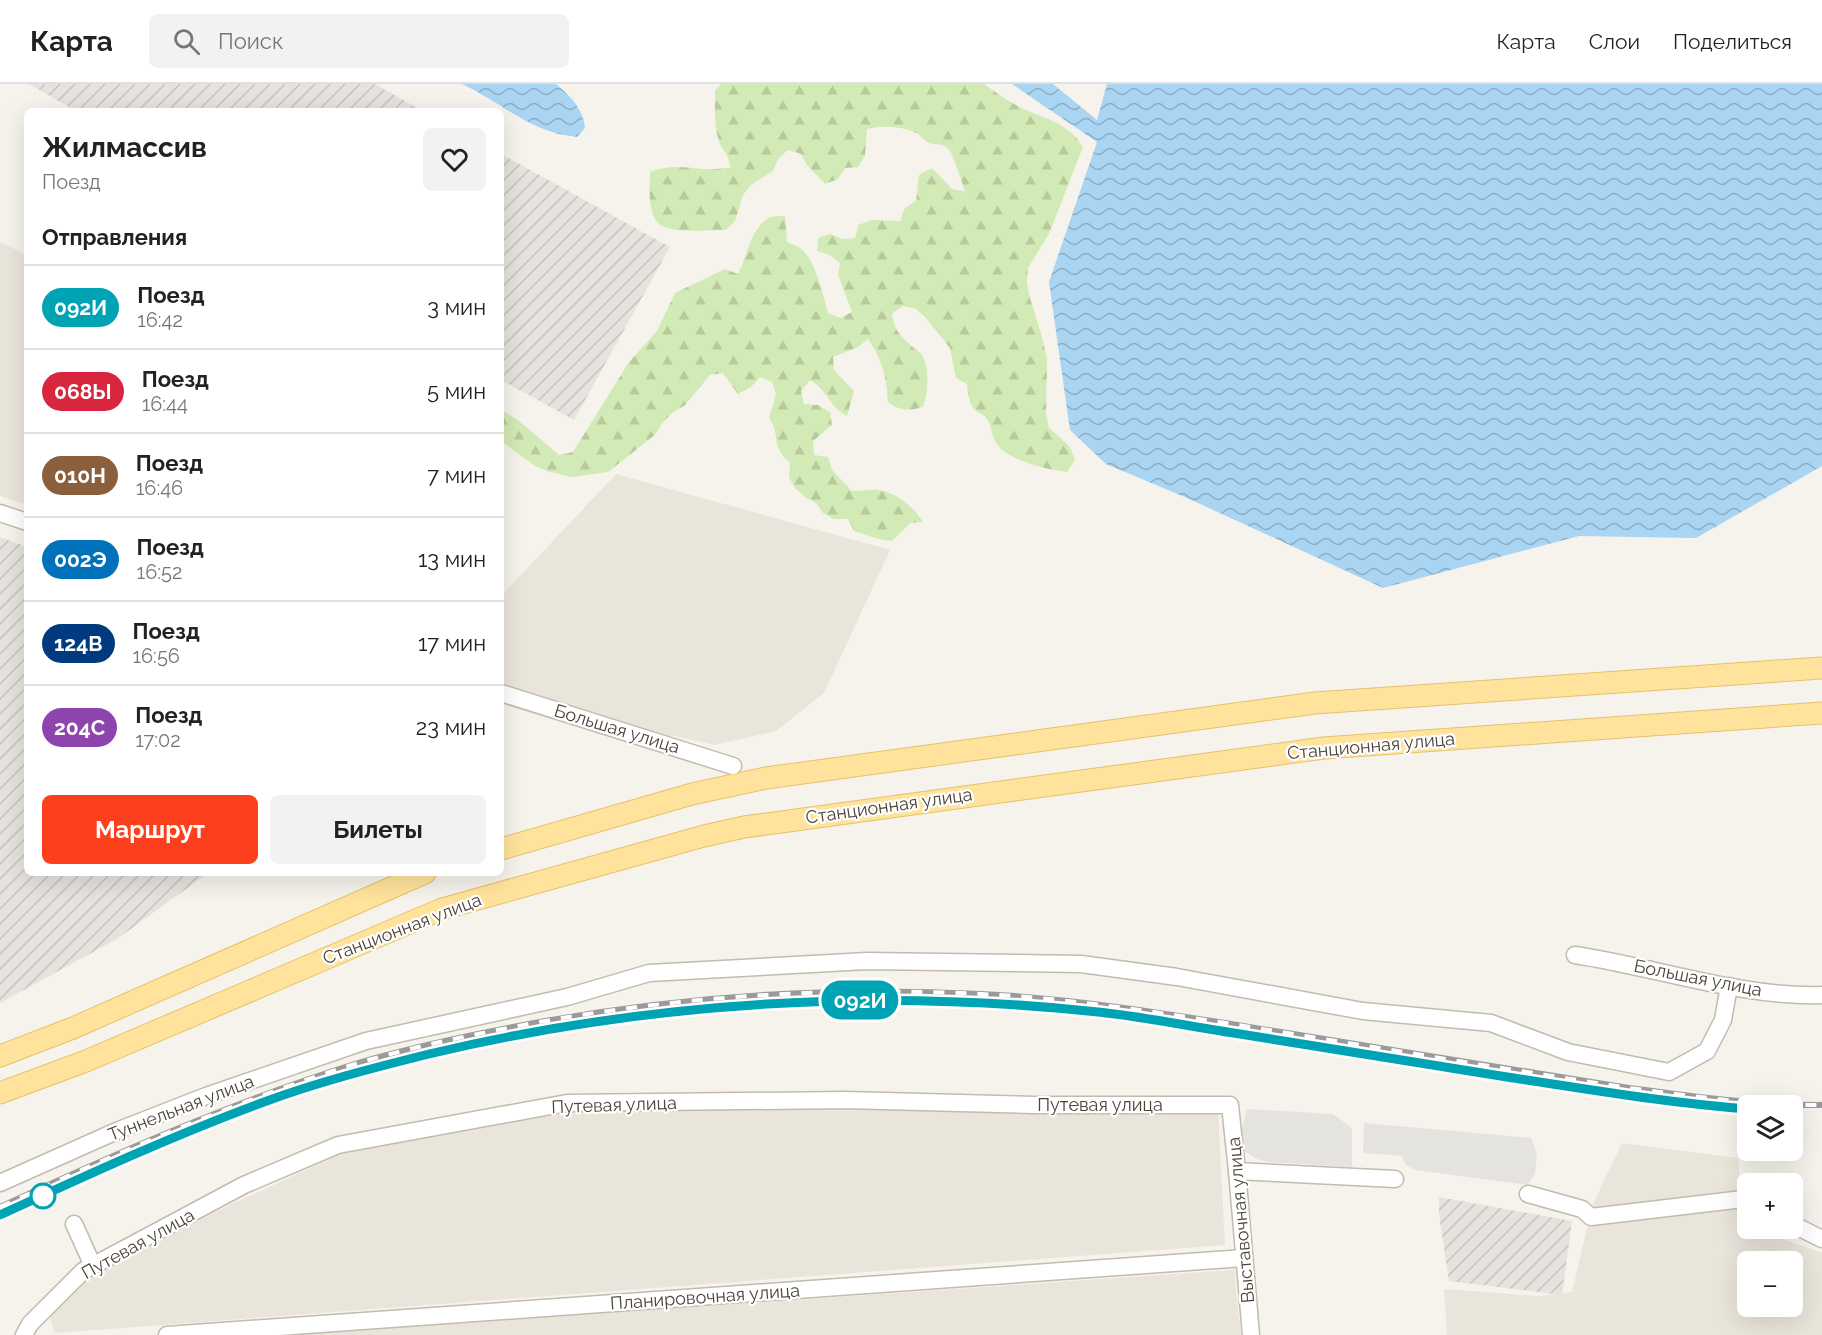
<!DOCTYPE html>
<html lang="ru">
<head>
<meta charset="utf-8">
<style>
	:root { --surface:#fff; --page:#f2f2f2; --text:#222; --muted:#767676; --line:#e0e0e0; --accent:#fc3f1d }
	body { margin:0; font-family:Raleway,sans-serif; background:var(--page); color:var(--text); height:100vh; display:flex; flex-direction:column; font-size:22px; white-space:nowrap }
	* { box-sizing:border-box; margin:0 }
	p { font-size:20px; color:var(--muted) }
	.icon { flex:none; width:33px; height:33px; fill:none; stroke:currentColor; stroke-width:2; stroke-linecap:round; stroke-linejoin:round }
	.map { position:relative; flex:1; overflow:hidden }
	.side { position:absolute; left:24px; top:24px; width:480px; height:768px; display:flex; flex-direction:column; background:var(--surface); border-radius:9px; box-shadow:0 6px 24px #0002 }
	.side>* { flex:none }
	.badge { padding:0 12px; border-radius:20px; font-size:21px; line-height:39px }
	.buttons { position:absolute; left:1737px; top:1011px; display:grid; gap:12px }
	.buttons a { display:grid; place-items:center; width:66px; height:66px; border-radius:9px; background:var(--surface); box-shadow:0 6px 24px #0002; font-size:30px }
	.map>.badge { position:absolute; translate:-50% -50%; box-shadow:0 0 0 3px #fff }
	h2 { padding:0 18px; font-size:22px; line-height:54px }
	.round { display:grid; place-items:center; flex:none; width:63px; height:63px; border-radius:9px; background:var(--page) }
	.head { display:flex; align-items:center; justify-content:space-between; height:102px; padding:0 18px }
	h1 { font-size:28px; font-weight:700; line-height:45px }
	.cta { display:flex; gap:12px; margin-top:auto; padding:12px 18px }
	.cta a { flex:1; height:69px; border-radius:9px; background:var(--accent); color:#fff; font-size:24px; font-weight:700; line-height:69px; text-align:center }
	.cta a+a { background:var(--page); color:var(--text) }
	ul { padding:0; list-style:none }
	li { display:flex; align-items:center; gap:18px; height:84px; padding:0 18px; border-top:2px solid var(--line) }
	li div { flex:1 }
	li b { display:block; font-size:22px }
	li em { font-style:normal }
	li .badge { min-width:66px; font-weight:700; text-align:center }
	header { display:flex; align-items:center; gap:36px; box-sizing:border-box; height:84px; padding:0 30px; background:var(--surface); border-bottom:2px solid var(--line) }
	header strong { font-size:28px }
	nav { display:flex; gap:33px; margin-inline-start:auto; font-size:21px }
	.search { width:420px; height:54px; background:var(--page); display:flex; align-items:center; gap:15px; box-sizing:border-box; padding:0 21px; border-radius:9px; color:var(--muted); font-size:22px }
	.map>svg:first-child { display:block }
	.residential { fill:#eae5da; fill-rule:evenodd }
	.industrial { fill:url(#industrial-furrows) }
	.forest { fill:url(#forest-firs) }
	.parking { fill:#e5e3e0 }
	.water { fill:url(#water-waves) }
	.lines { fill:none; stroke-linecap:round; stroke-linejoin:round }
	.minor-casing { stroke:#c2bbae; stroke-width:19 }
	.major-casing { stroke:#e6c16a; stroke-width:23 }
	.minor { stroke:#fff; stroke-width:16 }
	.major { stroke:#ffe39c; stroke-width:21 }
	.rail-casing { stroke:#9a9a9a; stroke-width:6 }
	.rail { stroke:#fff; stroke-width:4; stroke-dasharray:11; stroke-linecap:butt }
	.line-casing { stroke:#fff; stroke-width:14 }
	.line { stroke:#00a3b4; stroke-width:9 }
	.stop-dot { fill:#fff; stroke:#00a3b4; stroke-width:3 }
	.labels { text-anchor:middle; stroke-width:4.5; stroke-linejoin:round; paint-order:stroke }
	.street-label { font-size:18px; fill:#4b4439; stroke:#fff }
</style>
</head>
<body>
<header>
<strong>Карта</strong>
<div class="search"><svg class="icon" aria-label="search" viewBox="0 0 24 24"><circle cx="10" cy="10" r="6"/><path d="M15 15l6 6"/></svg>Поиск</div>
<nav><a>Карта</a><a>Слои</a><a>Поделиться</a></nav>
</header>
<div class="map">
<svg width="1822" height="1251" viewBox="0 0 1822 1251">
	<defs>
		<pattern id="industrial-furrows" width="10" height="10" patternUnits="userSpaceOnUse" patternTransform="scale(1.5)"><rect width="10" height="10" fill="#e6e2dd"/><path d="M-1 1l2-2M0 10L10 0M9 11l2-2" fill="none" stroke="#c7c3be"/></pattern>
		<pattern id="forest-firs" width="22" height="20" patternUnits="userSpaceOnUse" patternTransform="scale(1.5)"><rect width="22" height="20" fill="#d2eab5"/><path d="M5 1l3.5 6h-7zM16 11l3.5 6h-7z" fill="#b6ca9c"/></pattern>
		<pattern id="water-waves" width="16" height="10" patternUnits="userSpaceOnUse" patternTransform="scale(1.5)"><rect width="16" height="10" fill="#a9d4f2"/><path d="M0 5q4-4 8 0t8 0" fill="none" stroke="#8caec5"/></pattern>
	</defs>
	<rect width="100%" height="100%" fill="#f6f3ec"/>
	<!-- residential -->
	<g class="residential">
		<path d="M0,158L27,171V421L0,412Z"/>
		<path d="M616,390L890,466L824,609L776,647L714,661L672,651L666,670L501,620V512Z"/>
		<path d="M586,1021L1218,1027L1225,1161L55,1249L46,1223L89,1186L343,1069Z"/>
		<path d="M1622,1059L1738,1074L1743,1140L1747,1141L1748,1144L1756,1145L1822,1169V1251H1447L1444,1205L1541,1212L1572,1208L1592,1122ZM1748,1178H1792V1222H1748Z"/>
		<path d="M1234,1186L1241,1251H280Z"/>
	</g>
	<!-- industrial -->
	<g class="industrial">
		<path d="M29,0H375L423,27H76Z"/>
		<path d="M501,70L670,163L574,336L501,296Z"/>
		<path d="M0,453L27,463V789H208L117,855L0,919Z"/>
		<path d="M1439,1113L1572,1137L1562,1211L1449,1197L1439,1130Z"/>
	</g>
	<!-- forest -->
	<path class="forest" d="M721,0H984C994,7 1005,15 1016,21C1040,34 1068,37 1083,63L1049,150L1028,184L1027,198L1029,211L1041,249L1047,275L1046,330L1049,344L1070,363L1075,376L1067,388C1048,386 1004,376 995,357C991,350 992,342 987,335C984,330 980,330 976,327C969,321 968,309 967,300L956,294L950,264L925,233L916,225L903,222L892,230C894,247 902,254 915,265C916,265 922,270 922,271C930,284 928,309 923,323C908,327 900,327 888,318C886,291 883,278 868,255L858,263L833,273L834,286L854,307L847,332C829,323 828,306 810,296L801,307L804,320L818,321L830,328L832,341L813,357L814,371L828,373L832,386L852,407C860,407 869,405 877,406C896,408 913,422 923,438L910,439L892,457L879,455L854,447L848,435H834L823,429L816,419L805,413L795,404L789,393L790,379C769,360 782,353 769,334L776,310L772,298L760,293L751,303L738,310L723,289L710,291L685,321L672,329L662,339L656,350L608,388L571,393L547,387L535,382L501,357V326C523,337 540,356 559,371L573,368L629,278L657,247L675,209L725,185L738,190C747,173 751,142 771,133C774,132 781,132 785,132L787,158C791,160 796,161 800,164C814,172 824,213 828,229L840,234L852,228L838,191L840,179L830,171L817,167L818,154L830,150L843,155L855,154L858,141L872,136L900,137L905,124L916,117L919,91L932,84L952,105L965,107C963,101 952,69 950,67C943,58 938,62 929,59C925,58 922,53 918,50C903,42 883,41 867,45L865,72L858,83L845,84L838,95L825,100L807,81L801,70L788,66L778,75L773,87L751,101L743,111L735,137L726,146C711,146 667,150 658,139C647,126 650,104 650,88C668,81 683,83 702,85C711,86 721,84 730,84C729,67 723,70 719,57C714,42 715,24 715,7Z"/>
	<!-- parking -->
	<g class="parking">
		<path d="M1247,1025L1333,1030L1352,1044V1083L1269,1078L1257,1075L1244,1067L1241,1060L1242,1045Z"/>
		<path d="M1364,1039L1531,1054L1537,1070L1535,1090L1527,1101L1415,1086L1406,1081L1402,1072L1363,1069Z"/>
	</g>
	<!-- water -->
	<g class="water">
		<path d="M462,0H556C570,12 583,24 585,44L577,53C529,48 503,19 462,0Z"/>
		<path d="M1012,0H1053L1097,36L1107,0H1822V382L1696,454L1579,452L1383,504L1187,414L1106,380L1070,346L1049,198L1097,58Z"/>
	</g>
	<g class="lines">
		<!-- minor casing -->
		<g class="minor-casing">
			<g id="minor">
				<path d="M0,429L27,438"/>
				<path d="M501,609L733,682"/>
				<path d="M1575,871C1655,883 1742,914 1822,911"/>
				<path d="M1237,1087L1395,1095"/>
				<path d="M0,1099L119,1046L206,1012L366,957L567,913L649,889L867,877L1081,880L1177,893L1363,927L1491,939L1568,968L1669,988L1707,967L1723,936L1729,902"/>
				<path d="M1528,1110L1582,1125L1591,1133L1743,1115L1748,1117"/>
				<path d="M74,1140L93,1182"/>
				<path d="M1792,1140L1822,1155"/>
				<path d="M24,1251L30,1240L83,1187L244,1101L338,1061L567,1019L845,1016L1034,1021H1230L1237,1087L1251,1251"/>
				<path d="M167,1251L1244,1174"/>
			</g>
		</g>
		<!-- major casing -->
		<g class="major-casing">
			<g id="major">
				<path d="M501,765L692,710L766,694L1315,619L1822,584"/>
				<path d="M0,972L73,944L425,789"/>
				<path d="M0,1009L86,977L442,825L704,752L744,743L1324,664L1822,629"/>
			</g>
		</g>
		<!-- minor -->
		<use href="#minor" class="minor"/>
		<!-- major -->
		<use href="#major" class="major"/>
		<!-- rail casing -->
		<g class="rail-casing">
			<g id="rail">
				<path d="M438,968L540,947"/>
				<path d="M0,1123C117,1069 235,1017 358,979C409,964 461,953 513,943C667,913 825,902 981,910C1082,915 1181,932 1281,948C1397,967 1513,986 1629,1004C1693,1012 1757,1022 1822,1021"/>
			</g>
		</g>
		<!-- rail -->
		<use href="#rail" class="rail"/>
	</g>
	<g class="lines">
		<!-- line casing -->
		<g class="line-casing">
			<path id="line" d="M0,1131C87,1091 174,1051 264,1018C318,998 373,984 429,970C648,918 874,904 1098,928C1146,933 1193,943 1240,950C1329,965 1418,978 1507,993C1587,1005 1667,1019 1748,1025"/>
		</g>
		<!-- line -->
		<use href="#line" class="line"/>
	</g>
	<!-- markers -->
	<circle class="stop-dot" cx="43" cy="1112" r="12"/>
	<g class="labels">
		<!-- street labels -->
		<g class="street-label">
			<text transform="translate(617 645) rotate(17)" y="6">Большая улица</text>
			<text transform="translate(1371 662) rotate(-5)" y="6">Станционная улица</text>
			<text transform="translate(889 722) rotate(-8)" y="6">Станционная улица</text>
			<text transform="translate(402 845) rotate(-21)" y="6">Станционная улица</text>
			<text transform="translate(1698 894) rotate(11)" y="6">Большая улица</text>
			<text transform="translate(614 1021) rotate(-2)" y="6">Путевая улица</text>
			<text x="1100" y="1027">Путевая улица</text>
			<text transform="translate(181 1024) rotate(-21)" y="6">Туннельная улица</text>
			<text transform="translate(1241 1136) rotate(-95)" y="6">Выставочная улица</text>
			<text transform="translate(138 1160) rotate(-29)" y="6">Путевая улица</text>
			<text transform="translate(705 1213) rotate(-4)" y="6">Планировочная улица</text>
		</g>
	</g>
</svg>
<div class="buttons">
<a><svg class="icon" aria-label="layers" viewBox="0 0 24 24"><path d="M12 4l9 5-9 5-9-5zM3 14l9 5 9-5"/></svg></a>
<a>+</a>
<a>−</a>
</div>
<b class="badge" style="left:860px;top:916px;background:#00a3b4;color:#fff">092И</b>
<section class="side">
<div class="head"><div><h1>Жилмассив</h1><p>Поезд</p></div><a class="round"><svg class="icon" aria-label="heart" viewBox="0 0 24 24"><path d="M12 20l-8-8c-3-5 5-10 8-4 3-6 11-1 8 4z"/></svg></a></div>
<h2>Отправления</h2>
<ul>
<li><span class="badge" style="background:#00a3b4;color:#fff">092И</span><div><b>Поезд</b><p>16:42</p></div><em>3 мин</em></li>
<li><span class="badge" style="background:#d7263d;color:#fff">068Ы</span><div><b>Поезд</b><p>16:44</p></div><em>5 мин</em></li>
<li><span class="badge" style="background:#8b5e3c;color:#fff">010Н</span><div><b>Поезд</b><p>16:46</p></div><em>7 мин</em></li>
<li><span class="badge" style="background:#0072bc;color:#fff">002Э</span><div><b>Поезд</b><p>16:52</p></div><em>13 мин</em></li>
<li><span class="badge" style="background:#003b80;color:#fff">124В</span><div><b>Поезд</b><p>16:56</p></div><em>17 мин</em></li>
<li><span class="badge" style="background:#8e44ad;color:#fff">204С</span><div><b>Поезд</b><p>17:02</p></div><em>23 мин</em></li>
</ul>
<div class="cta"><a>Маршрут</a><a>Билеты</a></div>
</section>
</div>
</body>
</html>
